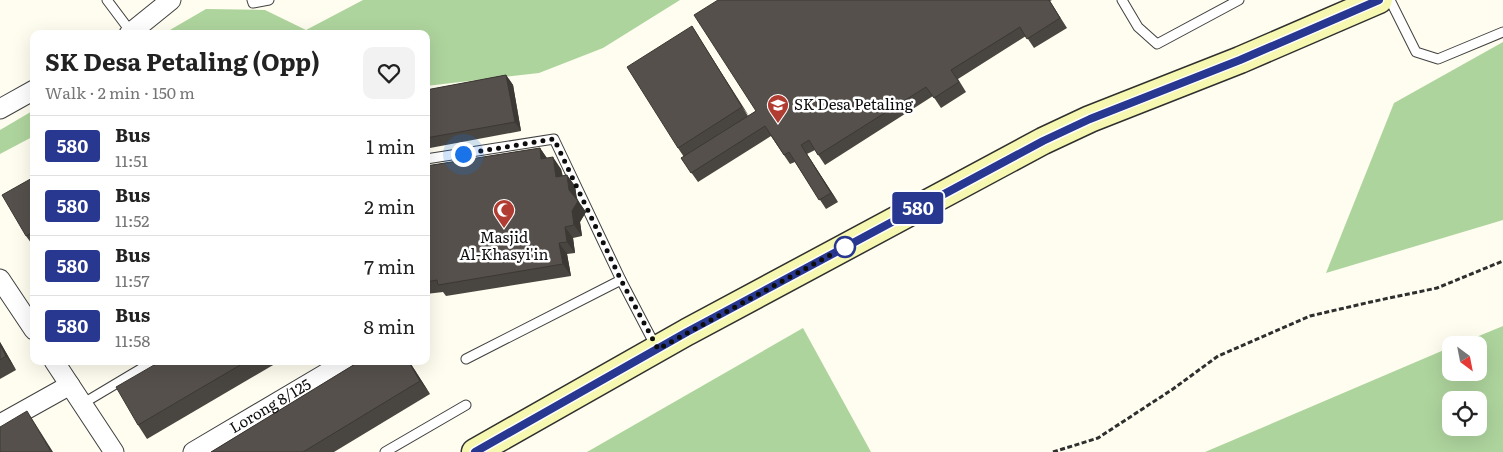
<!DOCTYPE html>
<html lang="en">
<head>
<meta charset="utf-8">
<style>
	:root { --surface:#fff; --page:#f2f2f2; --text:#222; --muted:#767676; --line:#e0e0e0 }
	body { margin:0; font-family:Literata,serif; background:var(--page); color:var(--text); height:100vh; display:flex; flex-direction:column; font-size:19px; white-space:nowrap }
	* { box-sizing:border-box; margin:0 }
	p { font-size:16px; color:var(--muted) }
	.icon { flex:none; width:28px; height:28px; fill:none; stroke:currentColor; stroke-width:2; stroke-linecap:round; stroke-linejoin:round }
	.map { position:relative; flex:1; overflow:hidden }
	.panel { position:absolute; left:30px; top:30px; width:400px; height:335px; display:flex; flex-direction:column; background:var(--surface); border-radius:10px; box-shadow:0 5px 20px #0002 }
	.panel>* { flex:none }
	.badge { padding:0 10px; border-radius:4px; font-size:18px; line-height:32px }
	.needle { width:32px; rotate:148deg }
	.buttons { position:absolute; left:1442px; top:336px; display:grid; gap:10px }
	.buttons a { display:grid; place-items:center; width:45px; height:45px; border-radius:10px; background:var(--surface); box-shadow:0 5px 20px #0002; font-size:25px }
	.you { position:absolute; width:25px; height:25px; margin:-12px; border:4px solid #fff; border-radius:50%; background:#1a73e8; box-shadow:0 0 0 8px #1a73e833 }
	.map>.badge { position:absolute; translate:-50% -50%; box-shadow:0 0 0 2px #fff }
	.round { display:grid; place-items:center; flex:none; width:52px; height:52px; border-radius:10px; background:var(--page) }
	.headline { display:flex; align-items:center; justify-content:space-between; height:85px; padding:0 15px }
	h1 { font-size:24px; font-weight:700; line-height:38px }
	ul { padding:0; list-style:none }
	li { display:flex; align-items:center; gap:15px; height:60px; padding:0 15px; border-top:1px solid var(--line) }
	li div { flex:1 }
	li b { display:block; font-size:19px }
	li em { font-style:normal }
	li .badge { min-width:55px; font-weight:700; text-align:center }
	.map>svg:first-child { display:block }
	.forest { fill:#aed49d; fill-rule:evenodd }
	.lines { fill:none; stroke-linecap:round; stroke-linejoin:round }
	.lane-casing { stroke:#404040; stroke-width:11 }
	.street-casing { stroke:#404040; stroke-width:21 }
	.secondary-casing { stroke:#2f2f2f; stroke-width:29 }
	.path { stroke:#2f2f2f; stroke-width:3; stroke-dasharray:5 2.5; stroke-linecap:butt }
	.lane { stroke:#fff; stroke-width:9 }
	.street { stroke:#fff; stroke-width:19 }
	.secondary { stroke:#f6f7b1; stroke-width:26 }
	.wall { fill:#494540 }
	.shaded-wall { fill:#3c3834 }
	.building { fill:#55504b; stroke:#3c3834 }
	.line-casing { stroke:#fff; stroke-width:11 }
	.line { stroke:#283890; stroke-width:8 }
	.walk { stroke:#0d0d0d; stroke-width:5; stroke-dasharray:0 9 }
	.stop-dot { fill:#fff; stroke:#283890; stroke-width:2.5 }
	.labels { text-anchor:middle; stroke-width:5; stroke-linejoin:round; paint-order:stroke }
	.poi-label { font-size:15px; fill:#0d0d0d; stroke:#fff; text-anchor:start }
	.street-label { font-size:15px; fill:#0d0d0d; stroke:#fff }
</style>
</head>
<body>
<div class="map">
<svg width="1503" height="452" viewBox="0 0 1503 452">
	<rect width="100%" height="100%" fill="#fefdef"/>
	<!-- forest -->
	<g class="forest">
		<path d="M363,0H680L603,48L539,73L426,86V34H163L206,9L265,10L306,30Z"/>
		<path d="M1503,42V220L1326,273L1394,103Z"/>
		<path d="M34,110V136L0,154V130Z"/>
		<path d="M1503,326V452H1205L1451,347V372H1479V345H1457ZM1451,400H1479V428H1451Z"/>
		<path d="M803,328L871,452H587Z"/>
	</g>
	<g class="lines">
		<!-- lane casing -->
		<g class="lane-casing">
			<g id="lane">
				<path d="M107,0L131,32"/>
				<path d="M252,0L253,3L269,0"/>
				<path d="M1122,0L1138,27L1157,44L1239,0"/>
				<path d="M1390,0L1416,52L1438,59L1503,32"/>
				<path d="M426,159L554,139L621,280L656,347"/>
				<path d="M466,359L621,280"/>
				<path d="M82,404L154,361"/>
				<path d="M385,452L466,405"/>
			</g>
		</g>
		<!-- street casing -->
		<g class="street-casing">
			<g id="street">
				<path d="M129,34L171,0"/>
				<path d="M0,109L34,90"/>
				<path d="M0,279L34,330"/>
				<path d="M54,361L114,452"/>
				<path d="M0,424L70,385"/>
				<path id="s1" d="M193,452L347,361"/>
			</g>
		</g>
		<!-- secondary casing -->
		<g class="secondary-casing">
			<path id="secondary" d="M475,452L687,332L1043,141L1090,119L1240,60L1379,0"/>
		</g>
		<!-- path -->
		<path class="path" d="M1053,452L1098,438L1173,389L1218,356L1310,316L1375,301L1437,288L1503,261"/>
		<!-- lane -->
		<use href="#lane" class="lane"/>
		<!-- street -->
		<use href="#street" class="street"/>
		<!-- secondary -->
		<use href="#secondary" class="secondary"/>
	</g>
	<!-- wall -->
	<g class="wall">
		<path d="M718,0H1052L1050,1L1067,28L1034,48L1026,36L958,79L966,92L941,108L933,96L825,165L815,150L807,154L838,202L826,209L795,162L790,164L771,136L698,182L681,158L684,157L678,148L692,26L748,116L756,111Z"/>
		<path d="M506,75L513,85L521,131L430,148L426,143V90Z"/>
		<path d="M540,148L547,158L561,169L563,176L567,175L575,186L577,199L586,212L580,222L582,236L573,238L575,253L567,254L571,276L446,296L443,292L426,294V166Z"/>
		<path d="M34,177V247L26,236Z"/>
		<path d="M0,342L16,370L0,379Z"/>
		<path d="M106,361H113L108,364Z"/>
		<path d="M161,361H280L147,439L138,425Z"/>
		<path d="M360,361H409L430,394L334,452H211Z"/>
	</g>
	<!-- shaded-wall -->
	<g class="shaded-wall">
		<path d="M692,26L698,36L749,116L742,107Z"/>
		<path d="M506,75L513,85L521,131L515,122Z"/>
		<path d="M801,145L807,154L838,202L831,193Z"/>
		<path d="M540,148L548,160L541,159Z"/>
		<path d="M553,157L561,169L564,188L556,177Z"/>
		<path d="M567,175L575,186L577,201L569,190Z"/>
		<path d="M578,201L586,212L580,222L582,236L574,225L572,211Z"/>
		<path d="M565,227L573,238L575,253L567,242Z"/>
		<path d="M559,243L567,254L571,276L563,264Z"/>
		<path d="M0,342L16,370L6,356L0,345Z"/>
		<path d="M408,361H409L430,394L420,381Z"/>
		<path d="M27,411L36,425L53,452H51Z"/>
	</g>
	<!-- building -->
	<g class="building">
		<path d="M718,0H1049L1060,18L1027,39L1020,27L951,70L959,82L934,98L926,87L818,155L809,140L801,145L831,193L819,200L789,152L784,155L765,126L691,173L681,158L756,111L694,15Z"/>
		<path d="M692,26L742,107L678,148L627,67Z"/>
		<path d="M506,75L515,122L426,138V90Z"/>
		<path d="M540,148L541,159L553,157L556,177L567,175L569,190L578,201L572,211L574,225L565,227L567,242L559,243L563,264L438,285L437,280L426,282V166Z"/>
		<path d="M34,177V231L26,236L2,195Z"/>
		<path d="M0,345L6,356L0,360Z"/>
		<path d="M161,361H247L138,425L116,387Z"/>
		<path d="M360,361H408L420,381L303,452H211Z"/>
		<path d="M27,411L51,452H0V427Z"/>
	</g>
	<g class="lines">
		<!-- line casing -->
		<g class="line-casing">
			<path id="line" d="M475,452L687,332L1043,141L1090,119L1240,60L1379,0"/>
		</g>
		<!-- line -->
		<use href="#line" class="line"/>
		<!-- walk -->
		<path class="walk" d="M463,154L554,139L621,280L658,349L845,247"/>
	</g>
	<!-- icons -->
	<defs>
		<g id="school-pin" transform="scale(1.125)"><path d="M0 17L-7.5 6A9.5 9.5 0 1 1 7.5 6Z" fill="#b13d32" stroke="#fff"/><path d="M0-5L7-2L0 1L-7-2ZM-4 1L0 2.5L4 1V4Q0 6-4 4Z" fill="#fff"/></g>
		<g id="mosque-pin" transform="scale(1.125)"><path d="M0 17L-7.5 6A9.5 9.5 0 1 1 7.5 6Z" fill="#b13d32" stroke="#fff"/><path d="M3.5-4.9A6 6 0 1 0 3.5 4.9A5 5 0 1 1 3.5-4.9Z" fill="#fff"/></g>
	</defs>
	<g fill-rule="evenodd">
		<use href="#school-pin" x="778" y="105"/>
		<use href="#mosque-pin" x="504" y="210"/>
	</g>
	<!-- markers -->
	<circle class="stop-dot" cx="845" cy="247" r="10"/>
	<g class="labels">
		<!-- poi labels -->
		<g class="poi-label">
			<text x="794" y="110">SK Desa Petaling</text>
			<text x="504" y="243" text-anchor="middle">Masjid<tspan x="504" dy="17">Al-Khasyi'in</tspan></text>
		</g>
		<!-- street labels -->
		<g class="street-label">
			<text dy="5" stroke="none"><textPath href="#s1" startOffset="90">Lorong 8/125</textPath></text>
		</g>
	</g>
</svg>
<div class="buttons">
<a><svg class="needle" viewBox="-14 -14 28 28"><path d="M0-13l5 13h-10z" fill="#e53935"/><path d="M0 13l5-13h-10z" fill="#767676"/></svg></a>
<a><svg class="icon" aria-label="locate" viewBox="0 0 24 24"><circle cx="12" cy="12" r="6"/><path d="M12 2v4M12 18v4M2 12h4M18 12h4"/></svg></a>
</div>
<div class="you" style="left:463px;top:154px"></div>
<b class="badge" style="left:918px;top:208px;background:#283890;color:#fff">580</b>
<section class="panel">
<div class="headline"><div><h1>SK Desa Petaling (Opp)</h1><p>Walk · 2 min · 150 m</p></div><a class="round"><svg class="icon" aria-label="heart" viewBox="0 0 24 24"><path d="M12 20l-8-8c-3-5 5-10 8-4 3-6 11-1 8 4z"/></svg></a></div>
<ul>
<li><span class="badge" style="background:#283890;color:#fff">580</span><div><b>Bus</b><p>11:51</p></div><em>1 min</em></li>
<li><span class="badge" style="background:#283890;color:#fff">580</span><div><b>Bus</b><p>11:52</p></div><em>2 min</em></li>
<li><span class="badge" style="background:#283890;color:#fff">580</span><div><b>Bus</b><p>11:57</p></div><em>7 min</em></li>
<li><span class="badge" style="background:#283890;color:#fff">580</span><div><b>Bus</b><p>11:58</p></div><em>8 min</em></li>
</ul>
</section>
</div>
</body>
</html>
